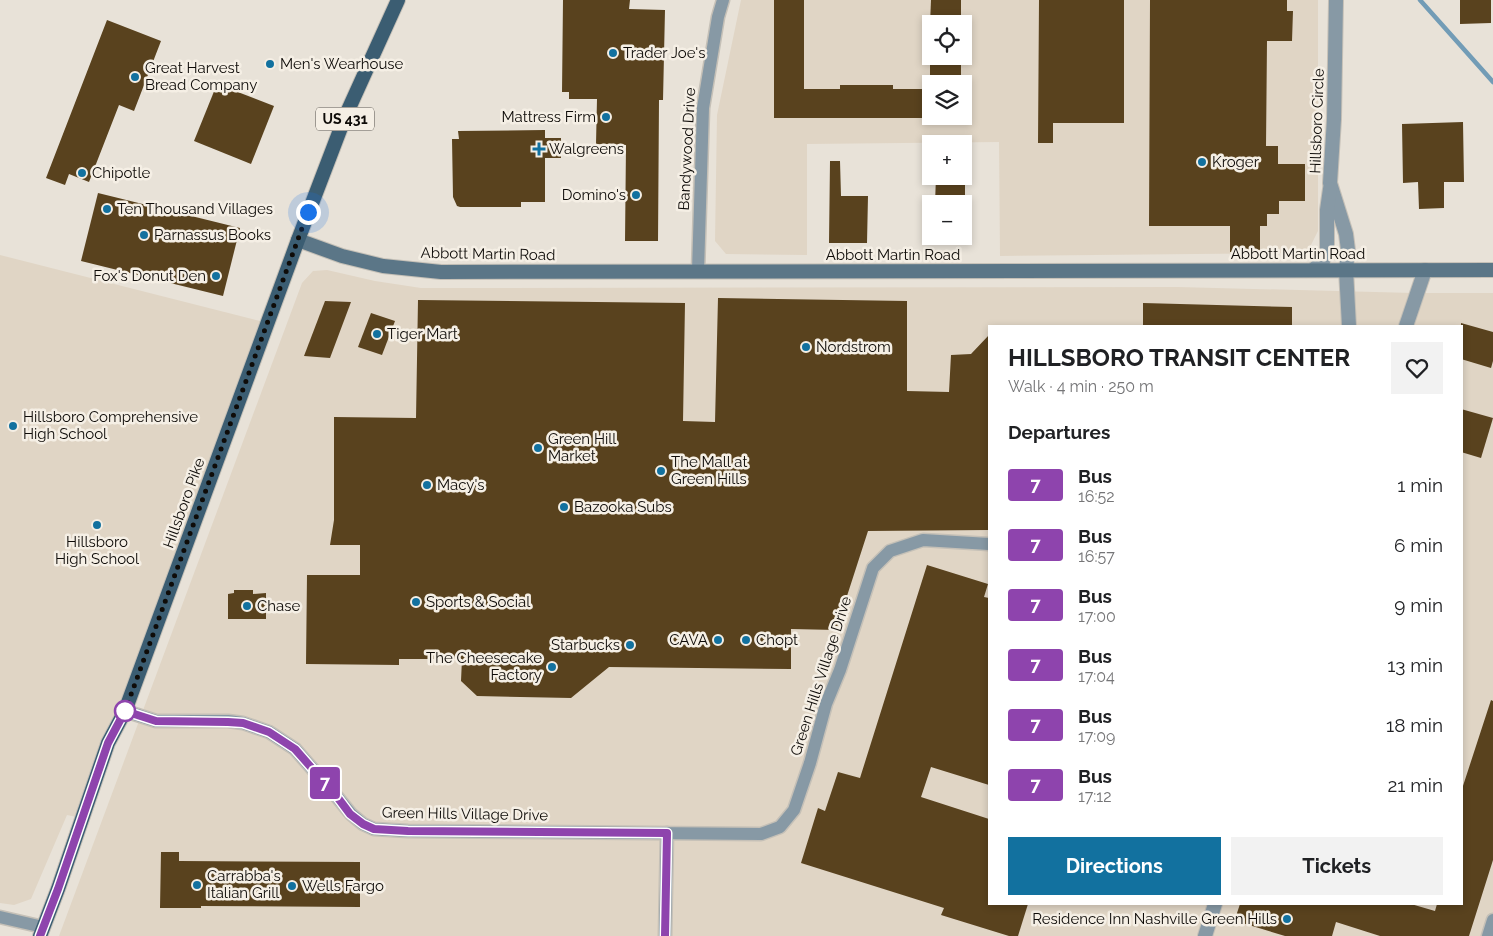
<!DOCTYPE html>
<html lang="en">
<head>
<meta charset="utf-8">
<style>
	:root { --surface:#fff; --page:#f2f2f2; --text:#202124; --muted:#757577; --accent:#12719f }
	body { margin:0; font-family:Raleway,sans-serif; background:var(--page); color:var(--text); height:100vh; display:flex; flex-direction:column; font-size:19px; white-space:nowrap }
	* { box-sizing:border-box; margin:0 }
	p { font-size:16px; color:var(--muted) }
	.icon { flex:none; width:28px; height:28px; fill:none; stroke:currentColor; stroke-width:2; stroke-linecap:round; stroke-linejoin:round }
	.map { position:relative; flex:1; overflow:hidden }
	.sheet { position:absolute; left:988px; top:325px; width:475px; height:580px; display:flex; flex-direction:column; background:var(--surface); border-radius:0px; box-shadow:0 2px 8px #0003 }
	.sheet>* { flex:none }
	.badge { padding:0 10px; border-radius:4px; font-size:18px; line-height:32px }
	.fabs { position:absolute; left:922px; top:15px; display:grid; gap:10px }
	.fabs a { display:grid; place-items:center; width:50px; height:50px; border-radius:0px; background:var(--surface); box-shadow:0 2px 8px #0003; font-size:25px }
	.you { position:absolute; width:25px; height:25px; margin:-12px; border:4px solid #fff; border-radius:50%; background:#1a73e8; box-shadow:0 0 0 8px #1a73e833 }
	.map>.badge { position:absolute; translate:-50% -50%; box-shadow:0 0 0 2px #fff }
	h2 { padding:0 20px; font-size:19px; line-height:45px }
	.round { display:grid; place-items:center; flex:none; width:52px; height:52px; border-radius:0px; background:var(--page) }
	.overview { display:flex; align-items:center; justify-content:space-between; height:85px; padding:0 20px }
	h1 { font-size:24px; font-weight:700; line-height:38px }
	.primary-button { display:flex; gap:10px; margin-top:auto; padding:10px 20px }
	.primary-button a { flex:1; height:58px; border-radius:0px; background:var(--accent); color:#fff; font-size:20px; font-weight:700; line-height:58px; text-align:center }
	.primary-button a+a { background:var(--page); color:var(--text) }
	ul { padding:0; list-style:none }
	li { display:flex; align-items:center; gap:15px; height:60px; padding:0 20px }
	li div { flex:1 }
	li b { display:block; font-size:19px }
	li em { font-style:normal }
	li .badge { min-width:55px; font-weight:700; text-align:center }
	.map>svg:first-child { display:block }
	.built { fill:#e0d5c5; fill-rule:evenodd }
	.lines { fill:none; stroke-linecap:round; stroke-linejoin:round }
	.stream { stroke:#729cb6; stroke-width:4.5 }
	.building { fill:#59421e }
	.minor-casing { stroke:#c5c0b7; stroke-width:15 }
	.tertiary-casing { stroke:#c5c0b7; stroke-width:16 }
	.secondary-casing { stroke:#c5c0b7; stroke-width:16 }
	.primary-casing { stroke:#c5c0b7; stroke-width:16 }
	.minor { stroke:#8799a5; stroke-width:12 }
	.tertiary { stroke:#8799a5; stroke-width:14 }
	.secondary { stroke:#5b7687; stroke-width:14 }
	.primary { stroke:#3b5d72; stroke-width:14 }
	.line-casing { stroke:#fff; stroke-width:11 }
	.line { stroke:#8e44ad; stroke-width:8 }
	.walk { stroke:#0e0b08; stroke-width:5; stroke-dasharray:0 9 }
	.poi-dot { fill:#12719f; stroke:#f5efe5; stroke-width:2 }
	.stop-dot { fill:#fff; stroke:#8e44ad; stroke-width:2.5 }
	.labels { text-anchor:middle; stroke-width:5; stroke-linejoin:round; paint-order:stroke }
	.shield { fill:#f5efe5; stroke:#534f4a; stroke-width:1 }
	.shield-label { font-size:14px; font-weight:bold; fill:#0e0b08 }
	.poi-label { font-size:15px; fill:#0e0b08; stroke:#f5efe5; text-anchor:start }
	.street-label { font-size:15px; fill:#0e0b08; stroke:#f5efe5 }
</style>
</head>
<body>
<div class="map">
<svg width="1493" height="936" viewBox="0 0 1493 936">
	<rect width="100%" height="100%" fill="#e8e2d8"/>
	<!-- built -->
	<g class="built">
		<path d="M741,0H1318V231L1307,253L1000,256L999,142L807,144V255L726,254L715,241L717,115ZM931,24H964V56H931ZM931,84H964V116H931Z"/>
		<path d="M0,255L268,323L82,818L67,815L31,899L14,905L0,903Z"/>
		<path d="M327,270L375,281L421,288L1178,287L1413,293H1493V936H59L302,283L313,271ZM989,326H1461V904H989Z"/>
	</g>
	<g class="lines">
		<!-- stream -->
		<path class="stream" d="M1420,0L1493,82"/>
	</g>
	<!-- building -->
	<g class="building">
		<path d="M563,0H630L629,9L665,10L663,100H659L658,241H625L626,145L596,144L597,99H569V92H562Z"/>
		<path d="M774,0H804V89H840V85H893V89H931V118H774Z"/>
		<path d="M931,0H961V24H930Z"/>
		<path d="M1039,0H1124V123H1053V143H1038Z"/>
		<path d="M1150,0H1287V11H1293L1292,41H1267L1266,146H1278V164H1305V201H1279V214H1267V226H1260V252H1230V226H1149Z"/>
		<path d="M1460,0H1491V23L1460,24Z"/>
		<path d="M107,20L161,41L134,111L119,105L89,182L69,174L65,185L46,178Z"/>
		<rect x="930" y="56" width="31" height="28"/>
		<path d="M217,84L274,106L251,164L194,141Z"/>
		<path d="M1463,122L1464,182H1444V208L1419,209L1418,182L1403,183L1402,124Z"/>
		<path d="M545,130V138H561V158H545V202H521V207H460L457,206L453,197L452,139H459L458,131Z"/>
		<path d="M830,161H840L841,196H868L867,243H829Z"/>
		<path d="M936,176H954L955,185L965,184V204H935Z"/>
		<path d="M98,193L240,228L223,296L81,261Z"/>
		<path d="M718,298L907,301V391L949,392L951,355L971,354L989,335V530L868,531L836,630L791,629V669L609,667L571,698L477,696L461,681L462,659H399V665L306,664L307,575H360V545H330L334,520V417L416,418L418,300L685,303L683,421L715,422Z"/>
		<path d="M325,301L351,302L330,358L304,356Z"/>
		<path d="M1143,303L1292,307V326H1143Z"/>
		<path d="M371,313L395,321L382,355L358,347Z"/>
		<path d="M1461,323L1493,332V361L1491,368L1461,359Z"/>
		<path d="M1461,409L1493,418L1481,458L1461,452Z"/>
		<path d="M927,565L988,584L984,597L989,598V785L931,767L921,797L989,819V904H1028L1018,936H1009L941,915L944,908L801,863L818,808L825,811L838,772L860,778Z"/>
		<path d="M234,590H253V594L266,593V619H228V594L234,593Z"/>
		<path d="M1491,700L1493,701V860L1469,936H1380L1336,922L1332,936H1285L1239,922L1236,916L1240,904H1411L1435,911L1437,904H1461V792Z"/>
		<path d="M161,852H179V861L360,862V907L201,906V908H160Z"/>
	</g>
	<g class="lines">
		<!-- minor casing -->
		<g class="minor-casing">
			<g id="minor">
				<path d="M698,271L703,108L718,17L723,0"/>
				<path d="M125,711L156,721H228L243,723L269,732L295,749L338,798L351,814L363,824L374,829L408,831L761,834L780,827L794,810L810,763L826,704L840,670L873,568L890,551L923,540L989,544"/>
				<path d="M0,917L43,927"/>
				<path d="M665,936L667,833"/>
				<path d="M1488,936L1493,920"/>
			</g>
		</g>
		<!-- tertiary casing -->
		<g class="tertiary-casing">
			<g id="tertiary">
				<path d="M1336,0L1334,119L1330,183L1346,234L1348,250L1346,270L1349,326"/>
				<path d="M1313,270L1323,261L1327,250V210L1330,189"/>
				<path d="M1406,326L1425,270"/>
				<path d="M1205,936L1215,904"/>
			</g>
		</g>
		<!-- secondary casing -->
		<g class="secondary-casing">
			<path id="secondary" d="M298,240L342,256L383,266L441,272L1493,270"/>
		</g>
		<!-- primary casing -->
		<g class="primary-casing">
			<path id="primary" d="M40,936L58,889L108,743L125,711L298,240L345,117L398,0"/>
		</g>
		<!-- minor -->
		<use href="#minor" class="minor"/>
		<!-- tertiary -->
		<use href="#tertiary" class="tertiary"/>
		<!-- secondary -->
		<use href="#secondary" class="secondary"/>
		<!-- primary -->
		<use href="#primary" class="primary"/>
	</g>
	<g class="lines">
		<!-- line casing -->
		<g class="line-casing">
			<path id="line" d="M40,936L58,889L108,743L125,711L156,721L228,722L243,723L269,732L295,749L338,798L350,814L363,824L374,829L408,831L667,833L665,936"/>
		</g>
		<!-- line -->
		<use href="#line" class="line"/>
		<!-- walk -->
		<path class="walk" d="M125,711L308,212"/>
	</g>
	<!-- markers -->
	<g class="poi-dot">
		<circle cx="613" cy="53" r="5"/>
		<circle cx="270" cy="64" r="5"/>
		<circle cx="135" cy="77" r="5"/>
		<circle cx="606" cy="117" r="5"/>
		<path d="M536.5 141.5h5v5h5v5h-5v5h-5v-5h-5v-5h5z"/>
		<circle cx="1202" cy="162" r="5"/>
		<circle cx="82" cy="173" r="5"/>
		<circle cx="636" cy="195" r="5"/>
		<circle cx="107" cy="209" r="5"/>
		<circle cx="144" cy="235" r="5"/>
		<circle cx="216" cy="276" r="5"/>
		<circle cx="377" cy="334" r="5"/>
		<circle cx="806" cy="347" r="5"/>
		<circle cx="13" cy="426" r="5"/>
		<circle cx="538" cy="448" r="5"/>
		<circle cx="661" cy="471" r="5"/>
		<circle cx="427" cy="485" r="5"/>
		<circle cx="564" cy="507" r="5"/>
		<circle cx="97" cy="525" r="5"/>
		<circle cx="416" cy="602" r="5"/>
		<circle cx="247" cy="606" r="5"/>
		<circle cx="718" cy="640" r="5"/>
		<circle cx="746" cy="640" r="5"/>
		<circle cx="630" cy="645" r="5"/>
		<circle cx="552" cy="667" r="5"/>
		<circle cx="197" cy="885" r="5"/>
		<circle cx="292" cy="886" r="5"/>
		<circle cx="1287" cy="919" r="5"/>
	</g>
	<circle class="stop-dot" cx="125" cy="711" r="10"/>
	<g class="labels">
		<!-- shield labels -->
		<rect class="shield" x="316" y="107.5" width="58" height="23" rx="4"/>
		<g class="shield-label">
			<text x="345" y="124">US 431</text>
		</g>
		<!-- poi labels -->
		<g class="poi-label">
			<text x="623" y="58">Trader Joe's</text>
			<text x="280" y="69">Men's Wearhouse</text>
			<text x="145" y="73">Great Harvest<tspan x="145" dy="17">Bread Company</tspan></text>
			<text x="596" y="122" text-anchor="end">Mattress Firm</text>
			<text x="549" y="154">Walgreens</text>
			<text x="1212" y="167">Kroger</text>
			<text x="92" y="178">Chipotle</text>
			<text x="626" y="200" text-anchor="end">Domino's</text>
			<text x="117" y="214">Ten Thousand Villages</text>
			<text x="154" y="240">Parnassus Books</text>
			<text x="206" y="281" text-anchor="end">Fox's Donut Den</text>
			<text x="387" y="339">Tiger Mart</text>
			<text x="816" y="352">Nordstrom</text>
			<text x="23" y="422">Hillsboro Comprehensive<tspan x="23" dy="17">High School</tspan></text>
			<text x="548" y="444">Green Hill<tspan x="548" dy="17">Market</tspan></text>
			<text x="671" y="467">The Mall at<tspan x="671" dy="17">Green Hills</tspan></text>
			<text x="437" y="490">Macy's</text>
			<text x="574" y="512">Bazooka Subs</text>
			<text x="97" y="547" text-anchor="middle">Hillsboro<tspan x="97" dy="17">High School</tspan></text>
			<text x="426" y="607">Sports &amp; Social</text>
			<text x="257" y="611">Chase</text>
			<text x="708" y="645" text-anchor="end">CAVA</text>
			<text x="756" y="645">Chopt</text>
			<text x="620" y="650" text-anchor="end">Starbucks</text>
			<text x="542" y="663" text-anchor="end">The Cheesecake<tspan x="542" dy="17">Factory</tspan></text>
			<text x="207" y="881">Carrabba's<tspan x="207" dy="17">Italian Grill</tspan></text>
			<text x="302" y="891">Wells Fargo</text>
			<text x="1277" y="924" text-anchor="end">Residence Inn Nashville Green Hills</text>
		</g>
		<!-- street labels -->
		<g class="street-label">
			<text transform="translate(1317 121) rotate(-88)" y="5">Hillsboro Circle</text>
			<text transform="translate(687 149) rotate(-87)" y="5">Bandywood Drive</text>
			<text transform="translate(488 254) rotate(1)" y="5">Abbott Martin Road</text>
			<text x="1298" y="259">Abbott Martin Road</text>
			<text x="893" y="260">Abbott Martin Road</text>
			<text transform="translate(184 503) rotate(-70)" y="5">Hillsboro Pike</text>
			<text transform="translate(821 676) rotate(-72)" y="5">Green Hills Village Drive</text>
			<text transform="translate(465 814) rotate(1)" y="5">Green Hills Village Drive</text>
		</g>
	</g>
</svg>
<div class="fabs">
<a><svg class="icon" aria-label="locate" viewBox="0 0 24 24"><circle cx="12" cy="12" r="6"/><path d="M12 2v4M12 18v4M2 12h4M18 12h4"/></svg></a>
<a><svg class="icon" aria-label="layers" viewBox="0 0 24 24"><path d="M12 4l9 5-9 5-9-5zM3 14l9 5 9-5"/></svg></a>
<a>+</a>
<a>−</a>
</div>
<div class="you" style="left:308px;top:212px"></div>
<b class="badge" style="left:325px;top:783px;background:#8e44ad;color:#fff">7</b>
<section class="sheet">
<div class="overview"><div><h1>HILLSBORO TRANSIT CENTER</h1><p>Walk · 4 min · 250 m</p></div><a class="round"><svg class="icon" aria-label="heart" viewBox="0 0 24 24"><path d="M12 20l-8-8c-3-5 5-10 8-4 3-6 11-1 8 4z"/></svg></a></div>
<h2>Departures</h2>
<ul>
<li><span class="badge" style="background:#8e44ad;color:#fff">7</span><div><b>Bus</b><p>16:52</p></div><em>1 min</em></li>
<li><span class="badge" style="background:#8e44ad;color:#fff">7</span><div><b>Bus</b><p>16:57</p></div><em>6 min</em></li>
<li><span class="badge" style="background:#8e44ad;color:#fff">7</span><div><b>Bus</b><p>17:00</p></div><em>9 min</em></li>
<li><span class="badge" style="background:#8e44ad;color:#fff">7</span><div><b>Bus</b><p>17:04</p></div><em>13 min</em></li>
<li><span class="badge" style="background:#8e44ad;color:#fff">7</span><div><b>Bus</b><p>17:09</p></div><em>18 min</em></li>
<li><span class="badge" style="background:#8e44ad;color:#fff">7</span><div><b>Bus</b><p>17:12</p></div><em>21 min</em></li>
</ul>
<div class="primary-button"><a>Directions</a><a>Tickets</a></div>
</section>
</div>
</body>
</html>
